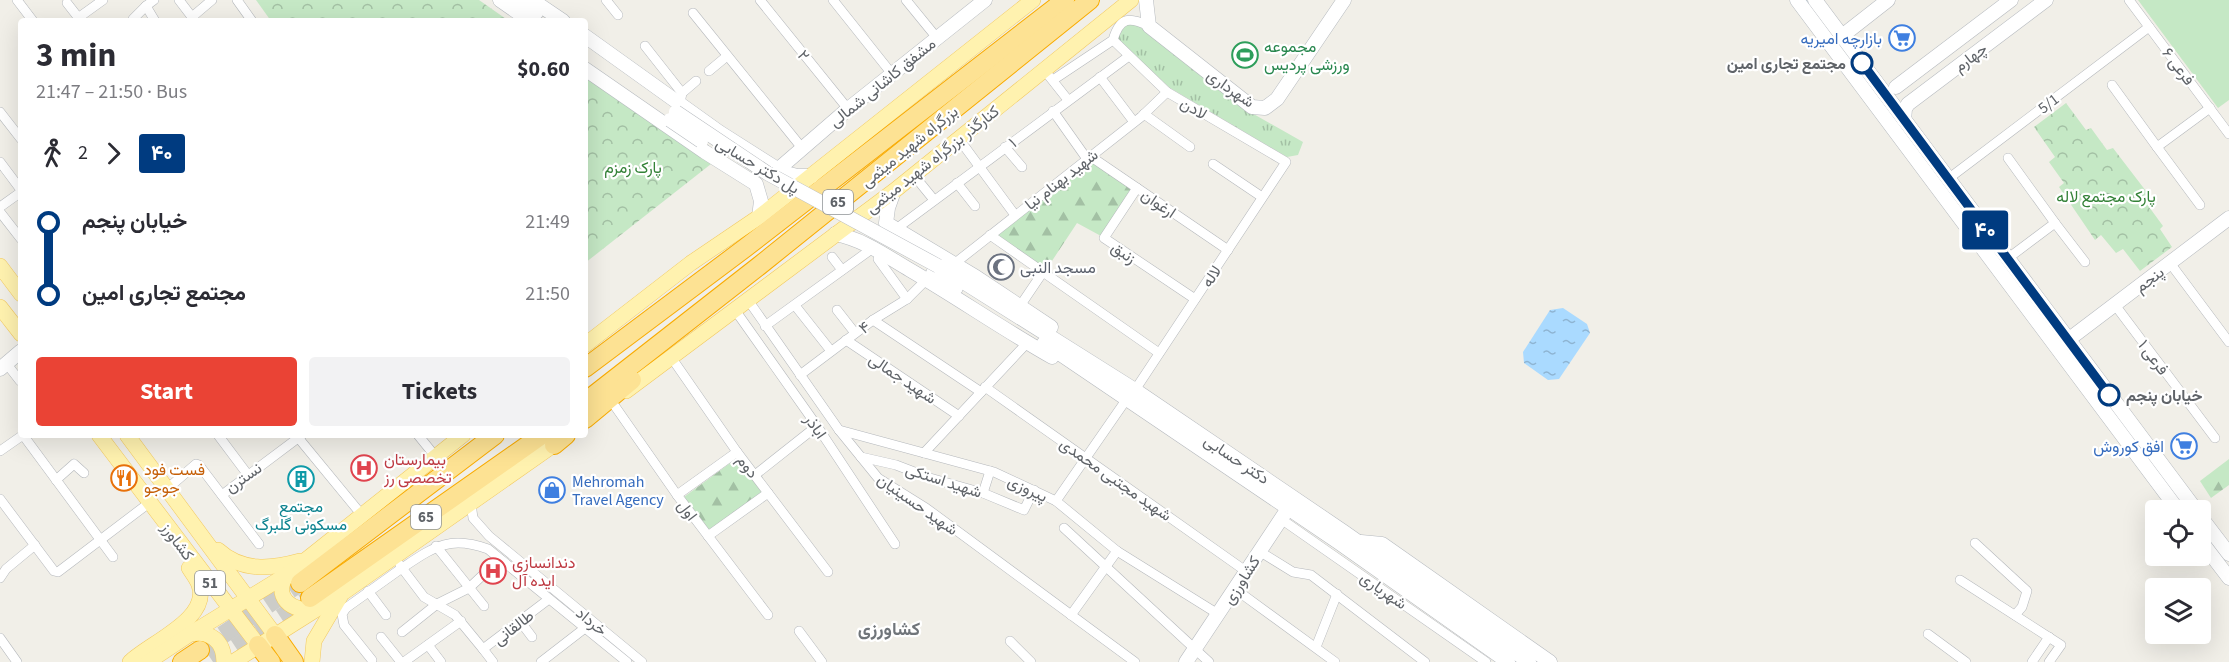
<!DOCTYPE html>
<html lang="en">
<head>
<meta charset="utf-8">
<style>
	:root { --surface:#fff; --page:#f2f2f3; --text:#2b2b33; --muted:#7c7c81; --accent:#ea4335 }
	body { margin:0; font-family:"Source Sans 3",Vazirmatn,sans-serif; background:var(--page); color:var(--text); height:100vh; display:flex; flex-direction:column; font-size:22px; white-space:nowrap }
	* { box-sizing:border-box; margin:0 }
	p { font-size:20px; color:var(--muted) }
	.icon { flex:none; width:33px; height:33px; fill:none; stroke:currentColor; stroke-width:2; stroke-linecap:round; stroke-linejoin:round }
	.map { position:relative; flex:1; overflow:hidden }
	.sheet { position:absolute; left:18px; top:18px; width:570px; height:420px; display:flex; flex-direction:column; background:var(--surface); border-radius:6px; box-shadow:0 6px 24px #0002 }
	.sheet>* { flex:none }
	.badge { padding:0 12px; border-radius:4px; font-size:21px; line-height:39px }
	.buttons { position:absolute; left:2145px; top:500px; display:grid; gap:12px }
	.buttons a { display:grid; place-items:center; width:66px; height:66px; border-radius:6px; background:var(--surface); box-shadow:0 6px 24px #0002; font-size:30px }
	.map>.badge { position:absolute; translate:-50% -50%; box-shadow:0 0 0 3px #fff }
	.legs { display:flex; align-items:center; gap:9px; height:66px; padding:0 18px; font-size:20px }
	.legs p { margin-inline-start:auto }
	.headline { display:flex; align-items:center; justify-content:space-between; height:102px; padding:0 18px }
	h1 { font-size:33px; font-weight:700; line-height:45px }
	.cta { display:flex; gap:12px; margin-top:auto; padding:12px 18px }
	.cta a { flex:1; height:69px; border-radius:6px; background:var(--accent); color:#fff; font-size:24px; font-weight:700; line-height:69px; text-align:center }
	.cta a+a { background:var(--page); color:var(--text) }
	ul { padding:0 18px; list-style:none }
	li { display:flex; align-items:center; gap:21px; height:72px; font-size:22px }
	li i { display:grid; place-items:center; width:9px; height:100%; margin:0 8px; background:currentColor }
	li i::after { content:''; width:15px; height:15px; margin:-8px; border:4px solid; border-radius:50%; background:var(--surface) }
	li p { margin-inline-start:auto }
	li:first-child i { background:linear-gradient(#0000 50%,currentColor 0) }
	li:last-child i { background:linear-gradient(currentColor 50%,#0000 0) }
	.map>svg:first-child { display:block }
	.grass { fill:url(#grass-tufts) }
	.forest { fill:url(#forest-firs) }
	.park { fill:url(#park-crowns) }
	.pitch { fill:#c5e8c5 }
	.water { fill:url(#water-ripples) }
	.lines { fill:none; stroke-linecap:round; stroke-linejoin:round }
	.stream { stroke:#aadaff; stroke-width:2 }
	.highway-tunnel { stroke:#ccccc8; stroke-width:18; stroke-dasharray:18 9; stroke-linecap:butt }
	.street-casing { stroke:#b5b8bc; stroke-width:10 }
	.secondary-casing { stroke:#b6babf; stroke-width:15 }
	.primary-casing { stroke:#f2c960; stroke-width:16 }
	.highway-casing { stroke:#f9ab00; stroke-width:20 }
	.street { stroke:#fff; stroke-width:9 }
	.secondary { stroke:#fff; stroke-width:14 }
	.primary { stroke:#fff2af; stroke-width:15 }
	.highway { stroke:#fde293; stroke-width:18 }
	.secondary-bridge-casing { stroke:#b6babf; stroke-width:15; stroke-linecap:butt }
	.secondary-bridge { stroke:#fff; stroke-width:14 }
	.line-1-casing { stroke:#fff; stroke-width:14 }
	.line-1 { stroke:#003b80; stroke-width:9 }
	.stop-1-dot { fill:#fff; stroke:#003b80; stroke-width:3 }
	.labels { text-anchor:middle; stroke-width:4.5; stroke-linejoin:round; paint-order:stroke }
	.shield { fill:#fff; stroke:#8f9295; stroke-width:1.5 }
	.shield-label { font-size:15px; font-weight:bold; fill:#5f6368 }
	.shop-label { font-size:16px; fill:#366cbe; stroke:#fff; text-anchor:end }
	.leisure-label { font-size:16px; fill:#27864d; stroke:#fff; text-anchor:start }
	.street-label { font-size:16px; fill:#5f6368; stroke:#fff }
	.stop-label { font-size:16px; font-weight:bold; fill:#5f6368; stroke:#fff; text-anchor:end }
	.park-label { font-size:16px; fill:#348238; stroke:#fff }
	.worship-label { font-size:16px; fill:#5b616d; stroke:#fff; text-anchor:start }
	.health-label { font-size:16px; fill:#be3a42; stroke:#fff; text-anchor:start }
	.food-label { font-size:16px; fill:#c56008; stroke:#fff; text-anchor:start }
	.culture-label { font-size:16px; fill:#0d838f; stroke:#fff }
	.neighbourhood-label { font-size:18px; font-weight:bold; fill:#70757a; stroke:#fff }
</style>
</head>
<body>
<div class="map">
<svg width="2229" height="662" viewBox="0 0 2229 662">
	<defs>
		<pattern id="grass-tufts" width="24" height="20" patternUnits="userSpaceOnUse" patternTransform="scale(1.5)"><rect width="24" height="20" fill="#c5e8c5"/><path d="M3 7l-1-3M5 7V3M7 7l1-3M15 17l-1-3M17 17v-4M19 17l1-3" fill="none" stroke="#a3c0a4"/></pattern>
		<pattern id="forest-firs" width="22" height="20" patternUnits="userSpaceOnUse" patternTransform="scale(1.5)"><rect width="22" height="20" fill="#c5e8c5"/><path d="M5 1l3.5 6h-7zM16 11l3.5 6h-7z" fill="#a3c0a4"/></pattern>
		<pattern id="park-crowns" width="20" height="18" patternUnits="userSpaceOnUse" patternTransform="scale(1.5)"><rect width="20" height="18" fill="#c5e8c5"/><path d="M2 6a3 3 0 1 1 6 0M12 15a3 3 0 1 1 6 0" fill="none" stroke="#a3c0a4"/></pattern>
		<pattern id="water-ripples" width="26" height="14" patternUnits="userSpaceOnUse" patternTransform="scale(1.5)"><rect width="26" height="14" fill="#aadaff"/><path d="M2 4q2-2 4 0t4 0M15 11q2-2 4 0t4 0" fill="none" stroke="#8eb4d2"/></pattern>
	</defs>
	<rect width="100%" height="100%" fill="#f1efe8"/>
	<!-- grass -->
	<path class="grass" d="M1134,21L1243,108L1303,142L1298,155L1287,157L1170,88L1118,40V33L1125,23Z"/>
	<!-- forest -->
	<g class="forest">
		<path d="M1090,160L1132,188L1101,236L1077,223L1046,270L997,235Z"/>
		<path d="M737,458L762,493L710,531L684,497Z"/>
		<path d="M2229,459V485L2211,498L2200,481Z"/>
	</g>
	<!-- park -->
	<g class="park">
		<path d="M256,0H479L509,21H271Z"/>
		<path d="M585,75L711,164L585,263Z"/>
		<path d="M2066,103L2086,130L2091,128L2107,150L2113,148L2149,195L2144,200L2163,226L2160,229L2172,247L2140,271L2123,249L2116,253L2101,235L2095,240L2059,187L2064,183L2049,162L2055,157L2034,127Z"/>
	</g>
	<!-- pitch -->
	<path class="pitch" d="M2138,0H2229V100L2218,108Z"/>
	<!-- water -->
	<path class="water" d="M1563,308L1587,324L1590,333L1559,379L1548,380L1524,363L1523,352L1550,310Z"/>
	<g class="lines">
		<!-- stream -->
		<g class="stream">
			<path d="M1805,0L1809,5"/>
			<path d="M2200,530L2206,537"/>
		</g>
		<!-- highway-tunnel -->
		<g class="highway-tunnel">
			<path d="M200,650L300,583"/>
			<path d="M213,662L309,599"/>
		</g>
		<!-- street casing -->
		<g class="street-casing">
			<g id="street">
				<path d="M17,0L33,21"/>
				<path d="M154,0L146,6L155,21"/>
				<path d="M179,0L195,21"/>
				<path d="M237,0L252,21"/>
				<path d="M606,0L618,15"/>
				<path d="M760,0L848,109"/>
				<path d="M833,0L892,74"/>
				<path d="M906,0L937,38"/>
				<path d="M2129,0L2229,134"/>
				<path d="M67,3L81,21"/>
				<path d="M693,13L802,148"/>
				<path d="M192,17L212,0"/>
				<path d="M78,18L103,0"/>
				<path d="M133,19L146,6"/>
				<path d="M1113,40L1167,92L1286,162L1135,390"/>
				<path d="M645,46L682,93"/>
				<path d="M709,71L727,56"/>
				<path d="M1049,76L1068,100"/>
				<path d="M1100,77L1134,122"/>
				<path d="M1053,80L1113,40C1120,16 1130,17 1149,26"/>
				<path d="M2112,85L2157,147L2210,108"/>
				<path d="M681,98L682,93L696,81"/>
				<path d="M1053,111L1087,159"/>
				<path d="M0,112L21,139"/>
				<path d="M1144,114L1190,147"/>
				<path d="M959,139L1015,215"/>
				<path d="M1005,147L1022,167"/>
				<path d="M2157,147L2200,205"/>
				<path d="M1090,156L1228,250"/>
				<path d="M2008,158L2055,223"/>
				<path d="M0,162L21,190"/>
				<path d="M1213,164L1262,197"/>
				<path d="M1948,179L2149,27"/>
				<path d="M957,183L975,206"/>
				<path d="M921,184L934,200"/>
				<path d="M1137,188L1104,238L1195,299"/>
				<path d="M0,207L21,192"/>
				<path d="M0,212L21,239"/>
				<path d="M896,229L1129,56"/>
				<path d="M990,235L1159,353"/>
				<path d="M832,257L842,270"/>
				<path d="M878,259L907,299"/>
				<path d="M2007,259L2055,223L2085,262"/>
				<path d="M2170,263L2229,342"/>
				<path d="M954,264L1141,117L1167,92"/>
				<path d="M748,300L839,430L878,478L926,508L1135,662"/>
				<path d="M2115,305L2215,438"/>
				<path d="M1020,306L1043,272"/>
				<path d="M797,308L831,351"/>
				<path d="M735,310L817,426L895,544"/>
				<path d="M837,310L855,333"/>
				<path d="M873,320L981,392"/>
				<path d="M765,326L873,248"/>
				<path d="M846,340L959,416"/>
				<path d="M671,357L737,452L828,572"/>
				<path d="M6,363L20,381"/>
				<path d="M800,375L873,320L907,299L927,279"/>
				<path d="M985,387L1247,572"/>
				<path d="M612,402L677,495L768,615"/>
				<path d="M839,430L924,453L1027,343"/>
				<path d="M23,435L113,557"/>
				<path d="M218,435L248,475"/>
				<path d="M296,435L361,514"/>
				<path d="M418,435L435,456"/>
				<path d="M0,451L23,435"/>
				<path d="M924,453L994,472L1056,501L1117,551L1071,615"/>
				<path d="M861,457L896,465L930,478L983,493L1024,510L1034,490"/>
				<path d="M755,475L817,426"/>
				<path d="M56,480L74,464L84,473"/>
				<path d="M167,489L196,464L199,465L259,544"/>
				<path d="M983,493L990,471"/>
				<path d="M222,495L302,435"/>
				<path d="M677,495L737,452"/>
				<path d="M0,499L54,571L58,572L149,503"/>
				<path d="M1056,501L1126,400"/>
				<path d="M471,503L473,518L489,536L642,662"/>
				<path d="M1281,519L1486,662"/>
				<path d="M1064,528L1209,662"/>
				<path d="M708,536L768,493"/>
				<path d="M1975,543L2027,591L2022,607L2015,615"/>
				<path d="M436,546L484,606"/>
				<path d="M1117,551L1218,614"/>
				<path d="M1259,551L1293,572L1311,575L1425,662"/>
				<path d="M400,565L402,568C434,547 449,535 488,549L627,662"/>
				<path d="M0,578L6,569L35,545"/>
				<path d="M1960,580L2061,645L2049,662"/>
				<path d="M1235,589L1335,662"/>
				<path d="M368,591L386,615"/>
				<path d="M520,621L532,637"/>
				<path d="M799,631L822,662"/>
				<path d="M402,632L437,604L469,588L500,559"/>
				<path d="M1928,634L1966,662"/>
				<path d="M381,637L401,662"/>
				<path d="M0,638L17,662"/>
				<path d="M1010,641L1031,662"/>
				<path d="M428,645L441,662"/>
				<path d="M1316,647L1337,594"/>
				<path d="M483,649L493,662"/>
				<path d="M372,660L344,625L342,614L346,608L402,568L424,597L455,615L483,649L549,599"/>
				<path d="M404,662L461,621"/>
				<path d="M541,662L585,628"/>
				<path d="M2032,662L2049,637"/>
			</g>
		</g>
		<!-- secondary casing -->
		<g class="secondary-casing">
			<g id="secondary">
				<path d="M500,0L530,21"/>
				<path d="M518,0L536,13"/>
				<path d="M532,0L563,21"/>
				<path d="M1146,0L1149,26L1252,107L1265,108L1277,99L1344,0"/>
				<path d="M1797,0L2178,510"/>
				<path d="M1815,0L2196,510"/>
				<path d="M585,36L719,132L782,172L797,176H812"/>
				<path d="M1842,36L1888,0"/>
				<path d="M585,69L705,152L756,184L761,201L759,217"/>
				<path d="M1896,87L2011,0"/>
				<path d="M1904,120L1905,109L1908,104L2046,0"/>
				<path d="M782,166L848,109L985,0"/>
				<path d="M894,191L888,208L886,223L976,277L1051,327"/>
				<path d="M835,234C863,239 886,256 910,270C958,298 1004,330 1052,357"/>
				<path d="M938,266L1135,390L1344,532L1529,662"/>
				<path d="M933,273L956,288"/>
				<path d="M2068,340L2229,218"/>
				<path d="M1044,343L1338,542L1508,662"/>
				<path d="M0,369L21,351"/>
				<path d="M2200,516L2229,554"/>
				<path d="M2200,540L2229,578"/>
				<path d="M1361,542L1382,544L1550,662"/>
				<path d="M1186,662L1293,501"/>
			</g>
		</g>
		<!-- primary casing -->
		<g class="primary-casing">
			<g id="primary">
				<path d="M0,266L21,294"/>
				<path d="M0,307L21,334"/>
				<path d="M585,345L691,263L759,217L1033,0"/>
				<path d="M626,391L894,191L1131,0"/>
				<path d="M99,435L258,645"/>
				<path d="M127,435L275,635"/>
				<path d="M218,550C242,572 271,569 300,561"/>
				<path d="M288,574C271,595 292,615 316,608"/>
				<path d="M190,634C210,630 224,641 224,662"/>
				<path d="M130,662C149,643 211,619 199,585C197,579 192,573 189,568"/>
				<path d="M148,662L190,634L288,574L463,435"/>
				<path d="M233,662L344,592L562,439"/>
				<path d="M312,662L314,641L340,597"/>
			</g>
		</g>
		<!-- highway casing -->
		<g class="highway-casing">
			<g id="highway">
				<path d="M585,368L745,248L1065,0"/>
				<path d="M585,402L759,266L1090,0"/>
				<path d="M585,419L632,380"/>
				<path d="M554,445L566,435"/>
				<path d="M300,583L495,435"/>
				<path d="M310,598L542,435"/>
				<path d="M275,635L294,662"/>
				<path d="M258,645L271,662"/>
				<path d="M182,662L200,650"/>
			</g>
		</g>
		<!-- street -->
		<use href="#street" class="street"/>
		<!-- secondary -->
		<use href="#secondary" class="secondary"/>
		<!-- primary -->
		<use href="#primary" class="primary"/>
		<!-- highway -->
		<use href="#highway" class="highway"/>
		<!-- secondary-bridge casing -->
		<g class="secondary-bridge-casing">
			<g id="secondary-bridge">
				<path d="M676,112L767,173L938,266"/>
				<path d="M670,120L701,141"/>
			</g>
		</g>
		<!-- secondary-bridge -->
		<use href="#secondary-bridge" class="secondary-bridge"/>
	</g>
	<g class="lines">
		<!-- line-1 casing -->
		<g class="line-1-casing">
			<path id="line-1" d="M1862,63L2109,395"/>
		</g>
		<!-- line-1 -->
		<use href="#line-1" class="line-1"/>
	</g>
	<!-- icons -->
	<defs>
		<g id="supermarket-ring" transform="scale(1.35)"><circle r="9.5" fill="#fff" stroke="#3f7fe0" stroke-width="1.5"/><path d="M-6-5.5h2.5l.6 2H6L4.5 2H-2.5L-4.4-4H-6ZM-1.5 3.2a1.3 1.3 0 1 0 .1 0ZM3 3.2a1.3 1.3 0 1 0 .1 0Z" fill="#3f7fe0"/></g>
		<g id="stadium-ring" transform="scale(1.35)"><circle r="9.5" fill="#fff" stroke="#2e9e5b" stroke-width="1.5"/><path d="M0-5a6.5 5 0 1 0 0 10a6.5 5 0 1 0 0-10ZM-3.5-1.8h7v3.6h-7Z" fill="#2e9e5b"/></g>
		<g id="mosque-ring" transform="scale(1.35)"><circle r="9.5" fill="#fff" stroke="#6b7280" stroke-width="1.5"/><path d="M3.5-4.9A6 6 0 1 0 3.5 4.9A5 5 0 1 1 3.5-4.9Z" fill="#6b7280"/></g>
		<g id="hospital-ring" transform="scale(1.35)"><circle r="9.5" fill="#fff" stroke="#e0444e" stroke-width="1.5"/><path d="M-5-5h3v3.5h4V-5h3V5h-3V1.5h-4V5h-3Z" fill="#e0444e"/></g>
		<g id="restaurant-ring" transform="scale(1.35)"><circle r="9.5" fill="#fff" stroke="#e8710a" stroke-width="1.5"/><path d="M-5-6h1v4h1v-4h1v4h1v-4h1v5L-1.5 .5V6h-2V.5L-5-1ZM5-6V6H3V1.5H1.5Q1.5-4 5-6Z" fill="#e8710a"/></g>
		<g id="building-ring" transform="scale(1.35)"><circle r="9.5" fill="#fff" stroke="#0f9aa8" stroke-width="1.5"/><path d="M-4-6H4V6H1V3H-1V6H-4ZM-2.5-4.3h1.7v1.8h-1.7ZM.8-4.3h1.7v1.8H.8ZM-2.5-1h1.7V.8h-1.7ZM.8-1h1.7V.8H.8Z" fill="#0f9aa8"/></g>
		<g id="shop-ring" transform="scale(1.35)"><circle r="9.5" fill="#fff" stroke="#3f7fe0" stroke-width="1.5"/><path d="M-5-2.5h2.3a2.7 3.5 0 0 1 5.4 0H5L5.5 6h-11ZM-1.5-2.5h3a1.5 2.3 0 0 0-3 0Z" fill="#3f7fe0"/></g>
	</defs>
	<g fill-rule="evenodd">
		<use href="#supermarket-ring" x="1902" y="38"/>
		<use href="#stadium-ring" x="1245" y="55"/>
		<use href="#mosque-ring" x="1001" y="267"/>
		<use href="#supermarket-ring" x="2184" y="446"/>
		<use href="#hospital-ring" x="364" y="468"/>
		<use href="#restaurant-ring" x="124" y="478"/>
		<use href="#building-ring" x="301" y="479"/>
		<use href="#shop-ring" x="552" y="490"/>
		<use href="#hospital-ring" x="493" y="571"/>
	</g>
	<!-- markers -->
	<g class="stop-1-dot">
		<circle cx="1862" cy="63" r="10"/>
		<circle cx="2109" cy="395" r="10"/>
	</g>
	<g class="labels">
		<!-- shield labels -->
		<g class="shield">
			<rect x="823" y="190" width="30" height="24" rx="4.5"/>
			<rect x="411" y="505" width="30" height="24" rx="4.5"/>
			<rect x="195" y="571" width="30" height="24" rx="4.5"/>
		</g>
		<g class="shield-label">
			<text x="838" y="207">65</text>
			<text x="426" y="522">65</text>
			<text x="210" y="588">51</text>
		</g>
		<!-- shop labels -->
		<g class="shop-label">
			<text x="1882" y="44">بازارچه امیریه</text>
			<text x="2164" y="452">افق کوروش</text>
			<text x="572" y="487" text-anchor="start">Mehromah<tspan x="572" dy="18">Travel Agency</tspan></text>
		</g>
		<!-- leisure labels -->
		<g class="leisure-label">
			<text x="1264" y="52">مجموعه<tspan x="1264" dy="18">ورزشی پردیس</tspan></text>
		</g>
		<!-- street labels -->
		<g class="street-label">
			<text transform="translate(804 55) rotate(51)" y="6">۲</text>
			<text transform="translate(1970 57) rotate(-37)" y="6">چهارم</text>
			<text transform="translate(2179 66) rotate(53)" y="6">فرعی ۶</text>
			<text transform="translate(882 82) rotate(-39)" y="6">مشفق کاشانی شمالی</text>
			<text transform="translate(1231 88) rotate(35)" y="6">شهرداری</text>
			<text transform="translate(2048 103) rotate(-37)" y="6">5/1</text>
			<text transform="translate(1194 108) rotate(31)" y="6">لادن</text>
			<text transform="translate(1012 142) rotate(-37)" y="6">۱</text>
			<text transform="translate(909 146) rotate(-39)" y="6">بزرگراه شهید میثمی</text>
			<text transform="translate(932 159) rotate(-38)" y="6">کنارگذر بزرگراه شهید میثمی</text>
			<text transform="translate(758 165) rotate(31)" y="6">پل دکتر حسابی</text>
			<text transform="translate(1061 179) rotate(-38)" y="6">شهید بهنام نیا</text>
			<text transform="translate(1159 203) rotate(34)" y="6">ارغوان</text>
			<text transform="translate(1124 252) rotate(34)" y="6">زنبق</text>
			<text transform="translate(1211 276) rotate(-56)" y="6">لاله</text>
			<text transform="translate(2149 279) rotate(-37)" y="6">پنجم</text>
			<text transform="translate(864 327) rotate(-36)" y="6">۴</text>
			<text transform="translate(2154 357) rotate(53)" y="6">فرعی ۱</text>
			<text transform="translate(903 378) rotate(34)" y="6">شهید جمالی</text>
			<text transform="translate(816 426) rotate(55)" y="6">اباذر</text>
			<text transform="translate(1237 459) rotate(34)" y="6">دکتر حسابی</text>
			<text transform="translate(748 466) rotate(53)" y="6">دوم</text>
			<text transform="translate(243 477) rotate(-35)" y="6">نسترن</text>
			<text transform="translate(1116 479) rotate(35)" y="6">شهید مجتبی محمدی</text>
			<text transform="translate(944 480) rotate(18)" y="6">شهید استکی</text>
			<text transform="translate(1028 488) rotate(25)" y="6">پیروزی</text>
			<text transform="translate(918 504) rotate(35)" y="6">شهید حسینیان</text>
			<text transform="translate(688 510) rotate(53)" y="6">اول</text>
			<text transform="translate(178 541) rotate(53)" y="6">کشاورز</text>
			<text transform="translate(1241 580) rotate(-57)" y="6">کشاورزی</text>
			<text transform="translate(1384 590) rotate(35)" y="6">شهریاری</text>
			<text transform="translate(592 621) rotate(39)" y="6">خرداد</text>
			<text transform="translate(513 627) rotate(-38)" y="6">طالقانی</text>
		</g>
		<!-- stop labels -->
		<g class="stop-label">
			<text x="1846" y="69">مجتمع تجاری امین</text>
			<text x="2126" y="401" text-anchor="start">خیابان پنجم</text>
		</g>
		<!-- park labels -->
		<g class="park-label">
			<text x="633" y="173">پارک زمزم</text>
			<text x="2106" y="202">پارک مجتمع لاله</text>
		</g>
		<!-- worship labels -->
		<g class="worship-label">
			<text x="1020" y="273">مسجد النبی</text>
		</g>
		<!-- health labels -->
		<g class="health-label">
			<text x="384" y="465">بیمارستان<tspan x="384" dy="18">تخصصی رز</tspan></text>
			<text x="512" y="568">دندانسازی<tspan x="512" dy="18">ایده آل</tspan></text>
		</g>
		<!-- food labels -->
		<g class="food-label">
			<text x="144" y="475">فست فود<tspan x="144" dy="18">جوجو</tspan></text>
		</g>
		<!-- culture labels -->
		<g class="culture-label">
			<text x="301" y="512">مجتمع<tspan x="301" dy="18">مسکونی گلبرگ</tspan></text>
		</g>
		<!-- neighbourhood labels -->
		<g class="neighbourhood-label">
			<text x="889" y="635">کشاورزی</text>
		</g>
	</g>
</svg>
<div class="buttons">
<a><svg class="icon" aria-label="locate" viewBox="0 0 24 24"><circle cx="12" cy="12" r="6"/><path d="M12 2v4M12 18v4M2 12h4M18 12h4"/></svg></a>
<a><svg class="icon" aria-label="layers" viewBox="0 0 24 24"><path d="M12 4l9 5-9 5-9-5zM3 14l9 5 9-5"/></svg></a>
</div>
<b class="badge" style="left:1985px;top:230px;background:#003b80;color:#fff">۴۰</b>
<section class="sheet">
<div class="headline"><div><h1>3 min</h1><p>21:47 – 21:50 · Bus</p></div><b>$0.60</b></div>
<div class="legs"><svg class="icon" aria-label="walk" viewBox="0 0 24 24"><circle cx="13" cy="4" r="2"/><path d="M13 8l-2 6 4 7M11 14l-3 7M7 12l3-4h3l4 4"/></svg>2<svg class="icon" aria-label="forward" viewBox="0 0 24 24"><path d="M9 5l7 7-7 7"/></svg><b class="badge" style="background:#003b80;color:#fff">۴۰</b></div>
<ul>
<li><i style="color:#003b80"></i><b>خیابان پنجم</b><p>21:49</p></li>
<li><i style="color:#003b80"></i><b>مجتمع تجاری امین</b><p>21:50</p></li>
</ul>
<div class="cta"><a>Start</a><a>Tickets</a></div>
</section>
</div>
</body>
</html>
